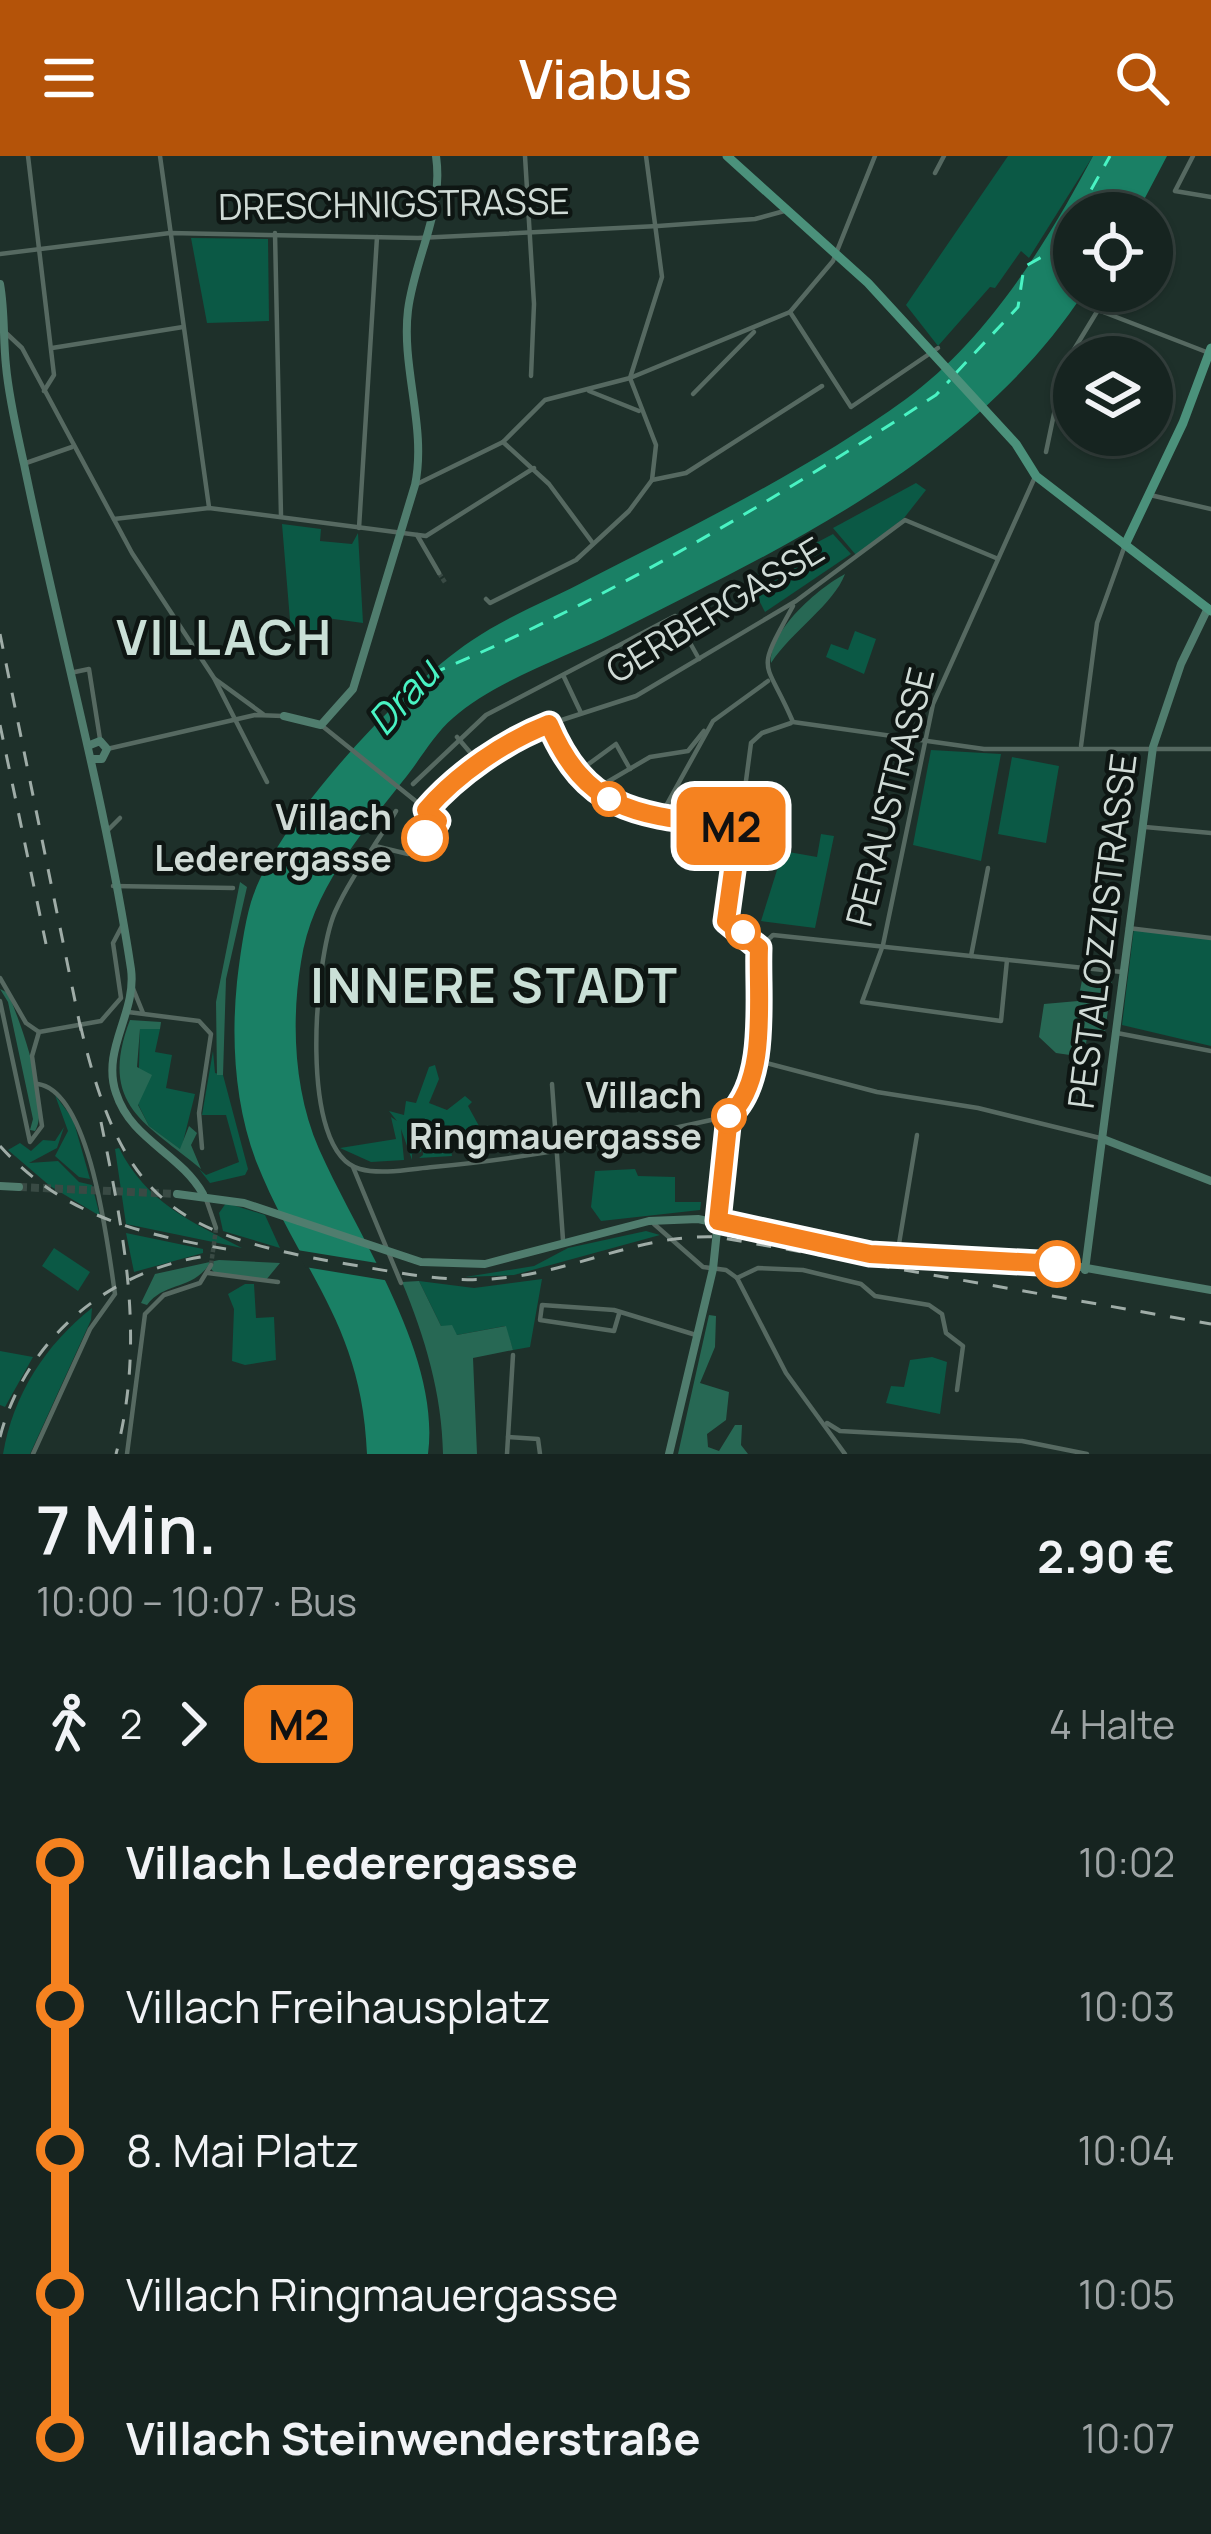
<!DOCTYPE html>
<html lang="de">
<head>
<meta charset="utf-8">
<style>
	:root { --surface:#162420; --page:#23302d; --text:#f1f3f6; --muted:#9ea4a5; --line:#35413e; --accent:#b45309 }
	body { margin:0; font-family:Manrope,sans-serif; background:var(--page); color:var(--text); height:100vh; display:flex; flex-direction:column; font-size:45px; white-space:nowrap }
	* { box-sizing:border-box; margin:0 }
	p { font-size:39px; color:var(--muted) }
	.icon { flex:none; width:66px; height:66px; fill:none; stroke:currentColor; stroke-width:2; stroke-linecap:round; stroke-linejoin:round }
	.map { position:relative; height:1298px; overflow:hidden }
	.panel { display:flex; flex-direction:column; background:var(--surface); flex:1 }
	.panel>* { flex:none }
	.badge { padding:0 24px; border-radius:18px; font-size:42px; line-height:78px }
	.tools { position:absolute; left:1053px; top:36px; display:grid; gap:24px }
	.tools a { display:grid; place-items:center; width:120px; height:120px; border-radius:50%; background:var(--surface); box-shadow:0 3px 9px #0004,0 0 0 3px var(--line); font-size:60px }
	.map>.badge { position:absolute; translate:-50% -50%; box-shadow:0 0 0 6px #fff }
	.legs { display:flex; align-items:center; gap:18px; height:132px; padding:0 36px; font-size:39px }
	.legs p { margin-inline-start:auto }
	.head { display:flex; align-items:center; justify-content:space-between; height:204px; padding:0 36px }
	h1 { font-size:66px; font-weight:600; line-height:90px }
	ul { padding:0 36px; list-style:none }
	li { display:flex; align-items:center; gap:42px; height:144px; font-size:45px }
	li i { display:grid; place-items:center; width:18px; height:100%; margin:0 15px; background:currentColor }
	li i::after { content:''; width:30px; height:30px; margin:-15px; border:9px solid; border-radius:50%; background:var(--surface) }
	li p { margin-inline-start:auto }
	li:first-child i { background:linear-gradient(#0000 50%,currentColor 0) }
	li:last-child i { background:linear-gradient(currentColor 50%,#0000 0) }
	header { display:flex; justify-content:space-between; align-items:center; height:156px; padding:0 36px; background:var(--accent); color:#fff; font-size:54px; font-weight:600 }
	.map>svg:first-child { display:block }
	.green { fill:#0b5945 }
	.forest { fill:#276854 }
	.water { fill:#1a8065 }
	.pier { fill:#1e302a }
	.lines { fill:none; stroke-linecap:round; stroke-linejoin:round }
	.ferry { stroke:#49f3c3; stroke-width:3; stroke-dasharray:15 12; stroke-linecap:butt }
	.street-tunnel { stroke:#394a44; stroke-width:4.5; stroke-dasharray:4.5 2; stroke-linecap:butt }
	.secondary-tunnel { stroke:#394a44; stroke-width:8; stroke-dasharray:8 4; stroke-linecap:butt }
	.street { stroke:#566961; stroke-width:4.5 }
	.secondary { stroke:#507d6e; stroke-width:8 }
	.primary { stroke:#4b917b; stroke-width:9 }
	.rail { stroke:#9faca7; stroke-width:3; stroke-dasharray:15 15; stroke-linecap:butt }
	.line-1-casing { stroke:#fff; stroke-width:27 }
	.line-1 { stroke:#f58220; stroke-width:18 }
	.stop-1-dot { fill:#fff; stroke:#f58220; stroke-width:6 }
	.labels { text-anchor:middle; stroke-width:9; stroke-linejoin:round; paint-order:stroke }
	.street-label { font-size:36px; fill:#d0dbd6; stroke:#0e1613 }
	.stop-label { font-size:36px; font-weight:bold; fill:#d0dbd6; stroke:#0e1613; text-anchor:end }
	.water-label { font-size:39px; font-style:italic; fill:#49f3c3; stroke:#0e1613 }
	.district-label { font-size:48px; font-weight:bold; letter-spacing:3px; fill:#cae0d7; stroke:#0e1613 }
</style>
</head>
<body>
<header><svg class="icon" aria-label="menu" viewBox="0 0 24 24"><path d="M4 6h16M4 12h16M4 18h16"/></svg>Viabus<svg class="icon" aria-label="search" viewBox="0 0 24 24"><circle cx="10" cy="10" r="6"/><path d="M15 15l6 6"/></svg></header>
<div class="map">
<svg width="1211" height="1298" viewBox="0 0 1211 1298">
	<rect width="100%" height="100%" fill="#1e302a"/>
	<!-- green -->
	<g class="green">
		<path d="M1008,0H1093L1029,102L1021,95L995,132L990,131L938,190L906,149Z"/>
		<path d="M191,82L268,83L269,165L207,167Z"/>
		<path d="M916,327L926,334L904,362L856,399L833,372Z"/>
		<path d="M282,368L321,373L320,385L352,388L358,377L363,467L319,461L318,476H291Z"/>
		<path d="M833,378L851,398L765,456L748,423Z"/>
		<path d="M855,475L876,483L864,518L826,501L831,488L848,494Z"/>
		<path d="M931,594L1001,598L981,705L913,689Z"/>
		<path d="M1012,601L1059,610L1046,687L998,678Z"/>
		<path d="M821,678L834,680L815,772L761,765L783,695L817,701Z"/>
		<path d="M1134,772L1211,782V890L1122,869Z"/>
		<path d="M140,873H160L155,896L172,899L166,932L195,938L181,994L149,970L138,948Z"/>
		<path d="M213,895L215,917L223,919L248,1013L245,1019L210,1027L199,1013L206,1019L239,1006L226,959H202Z"/>
		<path d="M435,909L439,923L429,947L447,954L465,940L472,946L468,950L479,970L450,984L452,1000L419,1002L423,999L424,985L434,982L429,967L417,969L421,996L412,998V1004L401,973L404,1004L371,1006L340,992L396,983L391,961L397,965L389,955L404,959L406,945L416,947L429,911Z"/>
		<path d="M55,939L73,963L90,1023L79,1021L55,1000L68,975Z"/>
		<path d="M64,971L57,992L29,1007L58,1005L79,1026L92,1029L100,1060L50,1030L8,994L20,987L31,995L43,984L55,985Z"/>
		<path d="M119,992C147,1047 190,1065 242,1092L126,1068L115,993Z"/>
		<path d="M635,1013L638,1020L675,1021V1046H701L700,1054L601,1065L591,1051L595,1015Z"/>
		<path d="M226,1047L265,1059L280,1092L223,1075L219,1057Z"/>
		<path d="M646,1075L660,1079L514,1119L465,1121L534,1110L568,1092Z"/>
		<path d="M126,1077L203,1093V1097L134,1116Z"/>
		<path d="M54,1092L90,1116L78,1135L42,1110Z"/>
		<path d="M542,1123L530,1191L513,1194L505,1170L457,1179L441,1170L419,1125L474,1132Z"/>
		<path d="M245,1128H254L256,1162L274,1161L276,1204L245,1209L232,1205L234,1153L228,1138Z"/>
		<path d="M92,1152L91,1164L30,1298H3C13,1239 45,1189 92,1152Z"/>
		<path d="M0,1195L33,1201L5,1251L0,1249Z"/>
		<path d="M932,1201L947,1206L940,1258L886,1247L891,1230L904,1231L910,1204Z"/>
	</g>
	<!-- forest -->
	<g class="forest">
		<path d="M845,418C834,448 792,475 771,507C769,475 818,432 845,418Z"/>
		<path d="M240,726L247,731L226,823L223,919H217L216,846Z"/>
		<path d="M1083,819L1112,825L1104,883L1087,881L1084,901L1056,897L1039,881L1044,848L1078,845Z"/>
		<path d="M0,833L8,837C20,865 51,949 35,975L30,974L33,963L8,846Z"/>
		<path d="M130,864L161,866L160,873H140L137,911L152,919L138,949L149,970L180,993L189,970L197,977L191,989L201,1013C148,968 97,950 130,864Z"/>
		<path d="M219,1104L280,1107L266,1124L216,1118L208,1110C191,1134 164,1126 147,1149L141,1147L155,1118Z"/>
		<path d="M419,1125L441,1170L452,1169L457,1179L506,1170L513,1194L473,1202L477,1298H443C442,1238 425,1181 402,1126Z"/>
		<path d="M709,1159L716,1160L715,1191L700,1227L729,1236L726,1264L707,1278L708,1291L719,1295L735,1269H742L741,1289L748,1298H678Z"/>
	</g>
	<!-- water -->
	<path class="water" d="M1093,0H1167L1137,57H1074V135H1085C976,302 787,390 614,477C566,501 493,526 453,562C433,579 419,606 402,626C359,681 312,734 301,806C291,866 294,936 319,993C358,1081 441,1199 428,1298H367C362,1167 300,1116 256,1005C235,949 231,885 237,826C240,801 244,770 251,746C276,665 401,532 471,485C507,460 552,443 591,422C697,368 809,313 906,243C987,184 1047,87 1093,0Z"/>
	<!-- pier -->
	<path class="pier" d="M297,1094L383,1108L390,1125L305,1111Z"/>
	<g class="lines">
		<!-- ferry -->
		<g class="ferry">
			<path d="M1078,57L1110,0"/>
			<path d="M956,217L1018,151L1024,111L1061,90L1074,65"/>
			<path d="M431,518C608,444 776,343 936,239L950,224"/>
		</g>
		<!-- street-tunnel -->
		<g class="street-tunnel">
			<path d="M439,417L446,428"/>
			<path d="M211,1109L216,1073"/>
		</g>
		<!-- secondary-tunnel -->
		<path class="secondary-tunnel" d="M19,1031L177,1038"/>
		<!-- street -->
		<g class="street">
			<path d="M28,0L54,219L44,235"/>
			<path d="M160,0L209,351"/>
			<path d="M525,0L534,148L531,220"/>
			<path d="M1193,0L1175,35L1211,41"/>
			<path d="M935,17L944,0"/>
			<path d="M275,77L281,360"/>
			<path d="M0,98L170,77L418,82L658,70L755,63L788,54"/>
			<path d="M790,156L851,251L938,192"/>
			<path d="M6,177L22,192L132,397L214,522L267,626"/>
			<path d="M52,192L183,171"/>
			<path d="M589,235L639,255"/>
			<path d="M693,238L754,176"/>
			<path d="M503,286L549,328L592,386"/>
			<path d="M1046,296L1064,210L1098,154L1209,197"/>
			<path d="M26,307L72,291"/>
			<path d="M652,324L686,317L822,230"/>
			<path d="M415,329L503,286L545,244L630,222L790,156L833,105L875,0"/>
			<path d="M1150,339L1211,353"/>
			<path d="M114,363L209,352L426,380L534,312"/>
			<path d="M359,372L377,81"/>
			<path d="M417,379L439,417"/>
			<path d="M486,443L490,447L576,404L629,355L652,324L656,289L630,222L662,121L646,0"/>
			<path d="M793,450C754,521 765,500 793,566L984,593H1211"/>
			<path d="M70,517L89,513L100,583"/>
			<path d="M564,521L581,557"/>
			<path d="M215,523L263,558"/>
			<path d="M549,568C592,663 643,659 739,671"/>
			<path d="M321,569L438,663L408,698L375,690"/>
			<path d="M457,581L480,608"/>
			<path d="M1081,590L1097,467L1124,392"/>
			<path d="M107,593L255,559L283,560"/>
			<path d="M575,618L616,588L630,613"/>
			<path d="M413,628L486,559L675,460L699,503"/>
			<path d="M592,635L650,601L688,595L704,575"/>
			<path d="M672,642L741,656"/>
			<path d="M426,654L507,589L537,572L636,540L796,445L905,364L996,402"/>
			<path d="M396,655C376,689 351,720 335,756C315,802 297,997 360,1013C381,1019 411,1013 433,1011C533,1002 631,982 729,960"/>
			<path d="M662,657L713,565L768,525"/>
			<path d="M1145,671L1211,677"/>
			<path d="M108,674L120,662"/>
			<path d="M113,730L233,732"/>
			<path d="M1128,772L1211,782"/>
			<path d="M759,792L773,779L1122,816"/>
			<path d="M759,792L727,768L751,587L762,577L791,567"/>
			<path d="M971,800L988,712"/>
			<path d="M1007,804L1001,865L862,846L883,789L933,548L1035,321"/>
			<path d="M0,822L26,867L39,876L101,865L121,842L113,787L122,770"/>
			<path d="M132,830L143,857"/>
			<path d="M0,845L30,986L42,970L32,900L39,876"/>
			<path d="M128,856L199,865L211,878L199,957L202,992"/>
			<path d="M1117,877L1211,895"/>
			<path d="M755,904L877,936L978,952L1100,982"/>
			<path d="M552,928L563,1084"/>
			<path d="M353,1011L401,1127"/>
			<path d="M206,1043L216,1072"/>
			<path d="M718,1065L729,960C771,920 757,843 759,792"/>
			<path d="M654,1068L703,1111L726,1114L737,1122L786,1217L845,1298"/>
			<path d="M897,1100L917,979"/>
			<path d="M208,1117L278,1126"/>
			<path d="M737,1122L758,1112L803,1114L861,1128L875,1140L929,1149L942,1158L946,1177L963,1190L957,1234"/>
			<path d="M619,1158L614,1175L540,1164L542,1149L614,1154L696,1179"/>
			<path d="M827,1267L840,1275L1022,1285L1087,1298"/>
			<path d="M508,1281L538,1283L540,1298"/>
			<path d="M33,1298L90,1173L115,1138C108,1092 91,936 38,928"/>
			<path d="M127,1298L145,1158L164,1139L200,1127L211,1109"/>
			<path d="M507,1298L513,1199"/>
		</g>
		<!-- secondary -->
		<g class="secondary">
			<path d="M0,128C5,156 3,182 6,210C9,243 17,276 24,308C59,479 105,642 131,813C137,857 101,893 116,937C131,984 180,997 203,1038"/>
			<path d="M284,560L321,569L353,533L415,329C427,272 401,212 408,154C415,100 444,56 436,0"/>
			<path d="M90,589L100,585L107,593L102,603H93"/>
			<path d="M1103,983L1211,1025"/>
			<path d="M0,1030L19,1031"/>
			<path d="M177,1038L244,1047L421,1106L485,1108L649,1065L698,1063L856,1096L1075,1110L1211,1134"/>
			<path d="M1085,1114L1153,591L1181,508L1208,452"/>
			<path d="M669,1298L713,1113L718,1065"/>
		</g>
		<!-- primary -->
		<g class="primary">
			<path d="M727,0L868,127L1016,288L1036,320L1211,455"/>
			<path d="M1125,389L1183,267L1211,192"/>
		</g>
		<!-- rail -->
		<g class="rail">
			<path d="M0,478L83,884"/>
			<path d="M0,569L46,788"/>
			<path d="M80,868C122,1046 174,1079 347,1108C401,1117 456,1129 511,1121C582,1112 643,1078 717,1081L1211,1168"/>
			<path d="M101,966C124,1079 146,1184 116,1298"/>
			<path d="M0,990C62,1059 139,1078 226,1093"/>
			<path d="M0,1281C26,1181 113,1110 215,1099"/>
		</g>
	</g>
	<g class="lines">
		<!-- line-1 casing -->
		<g class="line-1-casing">
			<path id="line-1" d="M425,682L438,665L426,654C457,618 505,585 549,568C589,662 647,659 739,671L726,765L759,792C757,840 769,924 729,960L718,1065L870,1098L1057,1108"/>
		</g>
		<!-- line-1 -->
		<use href="#line-1" class="line-1"/>
	</g>
	<!-- markers -->
	<g class="stop-1-dot">
		<circle cx="609" cy="643" r="15"/>
		<circle cx="425" cy="682" r="21"/>
		<circle cx="743" cy="776" r="15"/>
		<circle cx="729" cy="960" r="15"/>
		<circle cx="1057" cy="1108" r="21"/>
	</g>
	<g class="labels">
		<!-- street labels -->
		<g class="street-label">
			<text transform="translate(394 48) rotate(-1)" y="13">DRESCHNIGSTRASSE</text>
			<text transform="translate(715 454) rotate(-31)" y="13">GERBERGASSE</text>
			<text transform="translate(890 641) rotate(-76)" y="13">PERAUSTRASSE</text>
			<text transform="translate(1102 775) rotate(-83)" y="13">PESTALOZZISTRASSE</text>
		</g>
		<!-- stop labels -->
		<g class="stop-label">
			<text x="392" y="674">Villach<tspan x="392" dy="41">Lederergasse</tspan></text>
			<text x="702" y="952">Villach<tspan x="702" dy="41">Ringmauergasse</tspan></text>
		</g>
		<!-- water labels -->
		<g class="water-label">
			<text transform="translate(403 541) rotate(-48)" y="14">Drau</text>
		</g>
		<!-- district labels -->
		<g class="district-label">
			<text x="225" y="499">VILLACH</text>
			<text x="495" y="847">INNERE STADT</text>
		</g>
	</g>
</svg>
<div class="tools">
<a><svg class="icon" aria-label="locate" viewBox="0 0 24 24"><circle cx="12" cy="12" r="6"/><path d="M12 2v4M12 18v4M2 12h4M18 12h4"/></svg></a>
<a><svg class="icon" aria-label="layers" viewBox="0 0 24 24"><path d="M12 4l9 5-9 5-9-5zM3 14l9 5 9-5"/></svg></a>
</div>
<b class="badge" style="left:731px;top:670px;background:#f58220;color:#111">M2</b>
</div>
<section class="panel">
<div class="head"><div><h1>7 Min.</h1><p>10:00 – 10:07 · Bus</p></div><b>2.90 €</b></div>
<div class="legs"><svg class="icon" aria-label="walk" viewBox="0 0 24 24"><circle cx="13" cy="4" r="2"/><path d="M13 8l-2 6 4 7M11 14l-3 7M7 12l3-4h3l4 4"/></svg>2<svg class="icon" aria-label="forward" viewBox="0 0 24 24"><path d="M9 5l7 7-7 7"/></svg><b class="badge" style="background:#f58220;color:#111">M2</b><p>4 Halte</p></div>
<ul>
<li><i style="color:#f58220"></i><b>Villach Lederergasse</b><p>10:02</p></li>
<li><i style="color:#f58220"></i><span>Villach Freihausplatz</span><p>10:03</p></li>
<li><i style="color:#f58220"></i><span>8. Mai Platz</span><p>10:04</p></li>
<li><i style="color:#f58220"></i><span>Villach Ringmauergasse</span><p>10:05</p></li>
<li><i style="color:#f58220"></i><b>Villach Steinwenderstraße</b><p>10:07</p></li>
</ul>
</section>
</body>
</html>
